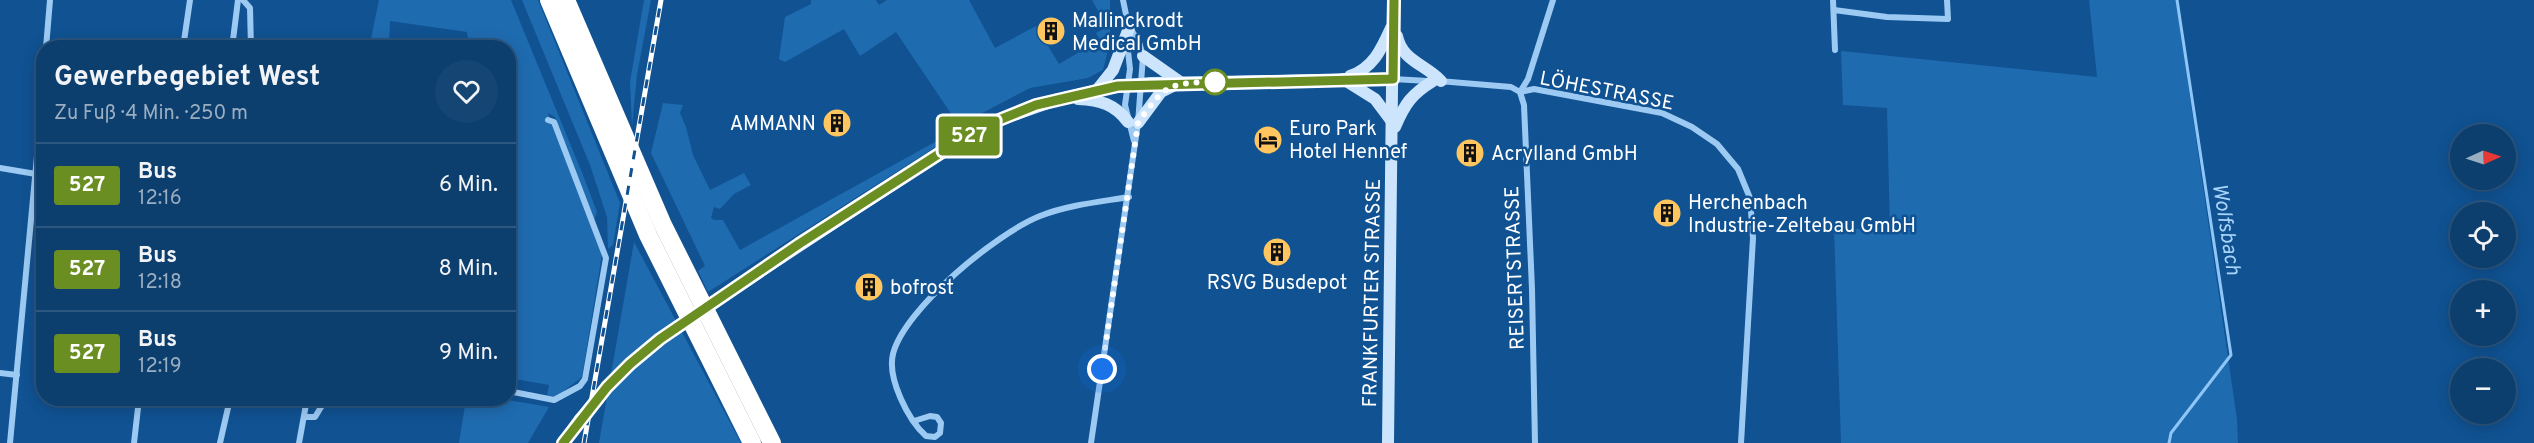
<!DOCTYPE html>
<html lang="de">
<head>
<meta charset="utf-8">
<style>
	:root { --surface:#0c3e6e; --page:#154573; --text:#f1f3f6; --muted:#9aaec2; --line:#2c5781 }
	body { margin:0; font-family:Overpass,sans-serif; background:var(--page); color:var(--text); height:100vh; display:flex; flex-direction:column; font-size:22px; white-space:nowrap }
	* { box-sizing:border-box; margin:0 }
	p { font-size:20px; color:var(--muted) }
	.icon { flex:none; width:33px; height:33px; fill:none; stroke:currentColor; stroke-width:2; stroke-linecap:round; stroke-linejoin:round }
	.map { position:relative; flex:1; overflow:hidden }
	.sheet { position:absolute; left:36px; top:40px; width:480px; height:366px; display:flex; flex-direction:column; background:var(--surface); border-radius:24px; box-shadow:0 3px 15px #0003,0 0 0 2px var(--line) }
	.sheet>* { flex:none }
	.badge { padding:0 12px; border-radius:4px; font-size:21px; line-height:39px }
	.needle { width:39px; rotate:87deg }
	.tools { position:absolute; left:2450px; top:124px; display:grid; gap:12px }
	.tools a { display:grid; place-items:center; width:66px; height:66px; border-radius:50%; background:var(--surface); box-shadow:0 3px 15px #0003,0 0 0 2px var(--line); font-size:30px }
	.you { position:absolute; width:30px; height:30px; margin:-15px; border:4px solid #fff; border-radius:50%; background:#1a73e8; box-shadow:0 0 0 9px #1a73e833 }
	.map>.badge { position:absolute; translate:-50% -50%; box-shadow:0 0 0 3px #fff }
	.round { display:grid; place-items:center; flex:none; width:63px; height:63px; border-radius:32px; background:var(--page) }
	.overview { display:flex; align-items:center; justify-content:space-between; height:102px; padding:0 18px }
	h1 { font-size:28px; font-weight:700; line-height:45px }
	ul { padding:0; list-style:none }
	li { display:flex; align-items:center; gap:18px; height:84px; padding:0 18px; border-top:2px solid var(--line) }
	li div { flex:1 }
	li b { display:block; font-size:22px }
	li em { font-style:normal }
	li .badge { min-width:66px; font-weight:700; text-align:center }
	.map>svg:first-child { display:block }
	.green { fill:#1f6bb0 }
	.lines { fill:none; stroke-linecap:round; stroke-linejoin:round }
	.stream { stroke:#8ec6f7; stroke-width:3 }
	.minor { stroke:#9dcaf3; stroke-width:6 }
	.secondary { stroke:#cce5fd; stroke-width:12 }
	.motorway { stroke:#fff; stroke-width:18 }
	.rail-casing { stroke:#fff; stroke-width:5 }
	.rail { stroke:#105292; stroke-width:3; stroke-dasharray:9; stroke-linecap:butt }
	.secondary-bridge { stroke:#cce5fd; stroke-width:12 }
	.line-casing { stroke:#fff; stroke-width:14 }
	.line { stroke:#6b8e23; stroke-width:9 }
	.walk { stroke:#fff; stroke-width:6; stroke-dasharray:0 10.8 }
	.stop-dot { fill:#fff; stroke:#6b8e23; stroke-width:3 }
	.labels { text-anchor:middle; stroke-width:5; stroke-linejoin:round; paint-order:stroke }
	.poi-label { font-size:20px; fill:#fff; stroke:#105292; text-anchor:start }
	.street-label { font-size:20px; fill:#fff; stroke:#105292 }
	.water-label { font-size:21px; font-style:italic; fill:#a9d4fa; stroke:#105292 }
</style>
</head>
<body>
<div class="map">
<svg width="2534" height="443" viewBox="0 0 2534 443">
	<rect width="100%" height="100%" fill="#105292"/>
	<!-- green -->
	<g class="green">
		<path d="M379,0H511L583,175L597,212L594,221L555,117L548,113L602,254L582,377L556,397L547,395L549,385L509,378L508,48H469L467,32L390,21L389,48H369Z"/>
		<path d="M522,0H538L620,203L613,245L608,249L607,217L590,165Z"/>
		<path d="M644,0H651L637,75L632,126L630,82Z"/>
		<path d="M811,0H876L879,5L887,0H969L995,48L1036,26L1059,64L1100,40L1096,33L1107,27L1092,0H1110V43L1103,70L1088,78L1030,88L973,118L964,120L962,130L708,292L698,271L705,266L651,153L663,103L683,105L680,113L686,127L693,155L710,190L744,173L751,185L734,194L720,209L714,207L711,218L714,220H723L740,250L953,132L956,121L896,32L860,56L844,29L785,62L779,59L785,17L811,4Z"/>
		<path d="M2089,0H2179L2188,84L2237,419L2238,443H1841L1834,228L1890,230L1887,108L1843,105L1841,51L2097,77Z"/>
		<path d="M634,242L741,443H599Z"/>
		<path d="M466,399H502L549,407L528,443H459Z"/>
	</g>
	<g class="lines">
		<!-- stream -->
		<path class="stream" d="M2169,443L2171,433L2231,355L2177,0"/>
		<!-- minor -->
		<g class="minor">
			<path d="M243,0L250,8L251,48"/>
			<path d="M1123,0L1129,29"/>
			<path d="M1833,0L1835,50"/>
			<path d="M1834,10L1887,17L1948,19L1947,0"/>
			<path d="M1127,42L1130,69L1125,105L1134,141"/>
			<path d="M46,48L50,0"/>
			<path d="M183,48L190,0"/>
			<path d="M232,48L238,0"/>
			<path d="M1393,79L1428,81"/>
			<path d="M1439,81L1511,87L1520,92L1534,89L1662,113L1692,127L1717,144L1738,169L1750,198L1753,238L1741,443"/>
			<path d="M0,168L36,174"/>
			<path d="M0,373L17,375"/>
			<path d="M508,391L554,400L580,386L585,379L606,258L554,122L548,120"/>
			<path d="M304,417H315L326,399"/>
			<path d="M914,421L930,416L937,417L941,423L940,433L935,437L926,436C908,420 887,378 893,354C904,309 997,233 1040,216C1068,205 1099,202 1129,197"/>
			<path d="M10,443L44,82"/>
			<path d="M134,443L139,399"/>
			<path d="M220,443L230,399"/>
			<path d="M299,443L307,399"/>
			<path d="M1091,443L1138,123L1143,56L1139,42L1130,28"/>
			<path d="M1535,443L1532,289L1524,105L1520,92L1528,79L1553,0"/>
		</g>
		<!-- secondary -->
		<g class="secondary">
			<path d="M1397,36C1402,61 1425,64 1441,81"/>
			<path d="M1143,56L1180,82"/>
			<path d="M1350,76C1373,68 1381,50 1391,28"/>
			<path d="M1343,79L1375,99L1393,123"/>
			<path d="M1097,90L1113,70L1129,28"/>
			<path d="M1078,99C1100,100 1115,104 1128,122"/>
			<path d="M1138,123L1161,92L1177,84"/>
			<path d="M1395,127C1405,103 1412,94 1433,81"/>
			<path d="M732,290L945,150L999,120L1059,99L1118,86L1151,83L1393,79"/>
			<path d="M607,387L630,364L660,339"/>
			<path d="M563,443L580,419"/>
			<path d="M1388,443L1393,0"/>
		</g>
		<!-- motorway -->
		<g class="motorway">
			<path d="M549,0L648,235L752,443"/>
			<path d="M566,0L663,225L772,443"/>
		</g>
		<!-- rail casing -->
		<g class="rail-casing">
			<path id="rail" d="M584,443L661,0"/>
		</g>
		<!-- rail -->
		<use href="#rail" class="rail"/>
		<!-- secondary-bridge -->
		<g class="secondary-bridge">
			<path d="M660,339L732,290"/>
			<path d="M580,419L607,387"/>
		</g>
	</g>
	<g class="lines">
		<!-- line casing -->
		<g class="line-casing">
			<path id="line" d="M563,443L607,387L630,364L660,339L799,244L945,150L999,120L1036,105L1118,86L1393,79L1394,0"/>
		</g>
		<!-- line -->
		<use href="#line" class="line"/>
		<!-- walk -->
		<path class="walk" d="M1102,369L1138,123C1165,84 1169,83 1215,82"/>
	</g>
	<!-- icons -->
	<defs>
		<g id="building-disc" transform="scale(1.5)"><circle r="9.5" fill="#ffc55f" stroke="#105292"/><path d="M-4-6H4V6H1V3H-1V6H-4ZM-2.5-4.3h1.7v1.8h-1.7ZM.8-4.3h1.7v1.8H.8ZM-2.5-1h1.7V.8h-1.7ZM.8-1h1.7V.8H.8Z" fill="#111"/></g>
		<g id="hotel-disc" transform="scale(1.5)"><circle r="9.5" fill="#ffc55f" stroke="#105292"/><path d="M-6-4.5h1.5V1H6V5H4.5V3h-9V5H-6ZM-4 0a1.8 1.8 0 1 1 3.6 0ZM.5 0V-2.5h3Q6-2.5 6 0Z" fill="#111"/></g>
	</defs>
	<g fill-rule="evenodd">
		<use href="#building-disc" x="1051" y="31"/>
		<use href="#building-disc" x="837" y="123"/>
		<use href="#hotel-disc" x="1268" y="140"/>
		<use href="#building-disc" x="1470" y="153"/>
		<use href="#building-disc" x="1667" y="213"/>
		<use href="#building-disc" x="1277" y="252"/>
		<use href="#building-disc" x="869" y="287"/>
	</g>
	<!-- markers -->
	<circle class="stop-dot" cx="1215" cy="82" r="12"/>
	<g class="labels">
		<!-- poi labels -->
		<g class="poi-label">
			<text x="1072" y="27">Mallinckrodt<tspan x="1072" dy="23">Medical GmbH</tspan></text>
			<text x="816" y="130" text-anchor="end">AMMANN</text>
			<text x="1289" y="135">Euro Park<tspan x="1289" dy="23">Hotel Hennef</tspan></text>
			<text x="1491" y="160">Acrylland GmbH</text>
			<text x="1688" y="209">Herchenbach<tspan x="1688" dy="23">Industrie-Zeltebau GmbH</tspan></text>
			<text x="1277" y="289" text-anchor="middle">RSVG Busdepot</text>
			<text x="890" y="294">bofrost</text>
		</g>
		<!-- street labels -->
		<g class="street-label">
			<text transform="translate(1607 90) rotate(11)" y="7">LÖHESTRASSE</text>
			<text transform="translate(1514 268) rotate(-92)" y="7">REISERTSTRASSE</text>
			<text transform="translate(1371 293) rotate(-89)" y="7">FRANKFURTER STRASSE</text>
		</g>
		<!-- water labels -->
		<g class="water-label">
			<text transform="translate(2227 229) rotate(81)" y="7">Wolfsbach</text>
		</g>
	</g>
</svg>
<div class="tools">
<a><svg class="needle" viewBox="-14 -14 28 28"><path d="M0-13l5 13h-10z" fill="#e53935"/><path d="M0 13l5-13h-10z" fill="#9aaec2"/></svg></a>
<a><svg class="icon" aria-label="locate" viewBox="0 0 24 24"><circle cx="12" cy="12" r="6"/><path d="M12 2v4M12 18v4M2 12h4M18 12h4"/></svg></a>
<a>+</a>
<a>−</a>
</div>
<div class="you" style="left:1102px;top:369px"></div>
<b class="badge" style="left:969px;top:136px;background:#6b8e23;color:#fff">527</b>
<section class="sheet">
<div class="overview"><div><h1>Gewerbegebiet West</h1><p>Zu Fuß · 4 Min. · 250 m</p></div><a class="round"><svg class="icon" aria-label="heart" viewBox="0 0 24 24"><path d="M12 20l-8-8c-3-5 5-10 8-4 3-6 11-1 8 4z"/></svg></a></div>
<ul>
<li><span class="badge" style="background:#6b8e23;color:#fff">527</span><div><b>Bus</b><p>12:16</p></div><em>6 Min.</em></li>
<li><span class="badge" style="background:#6b8e23;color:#fff">527</span><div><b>Bus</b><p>12:18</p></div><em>8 Min.</em></li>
<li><span class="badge" style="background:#6b8e23;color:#fff">527</span><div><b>Bus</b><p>12:19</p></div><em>9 Min.</em></li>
</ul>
</section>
</div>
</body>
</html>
